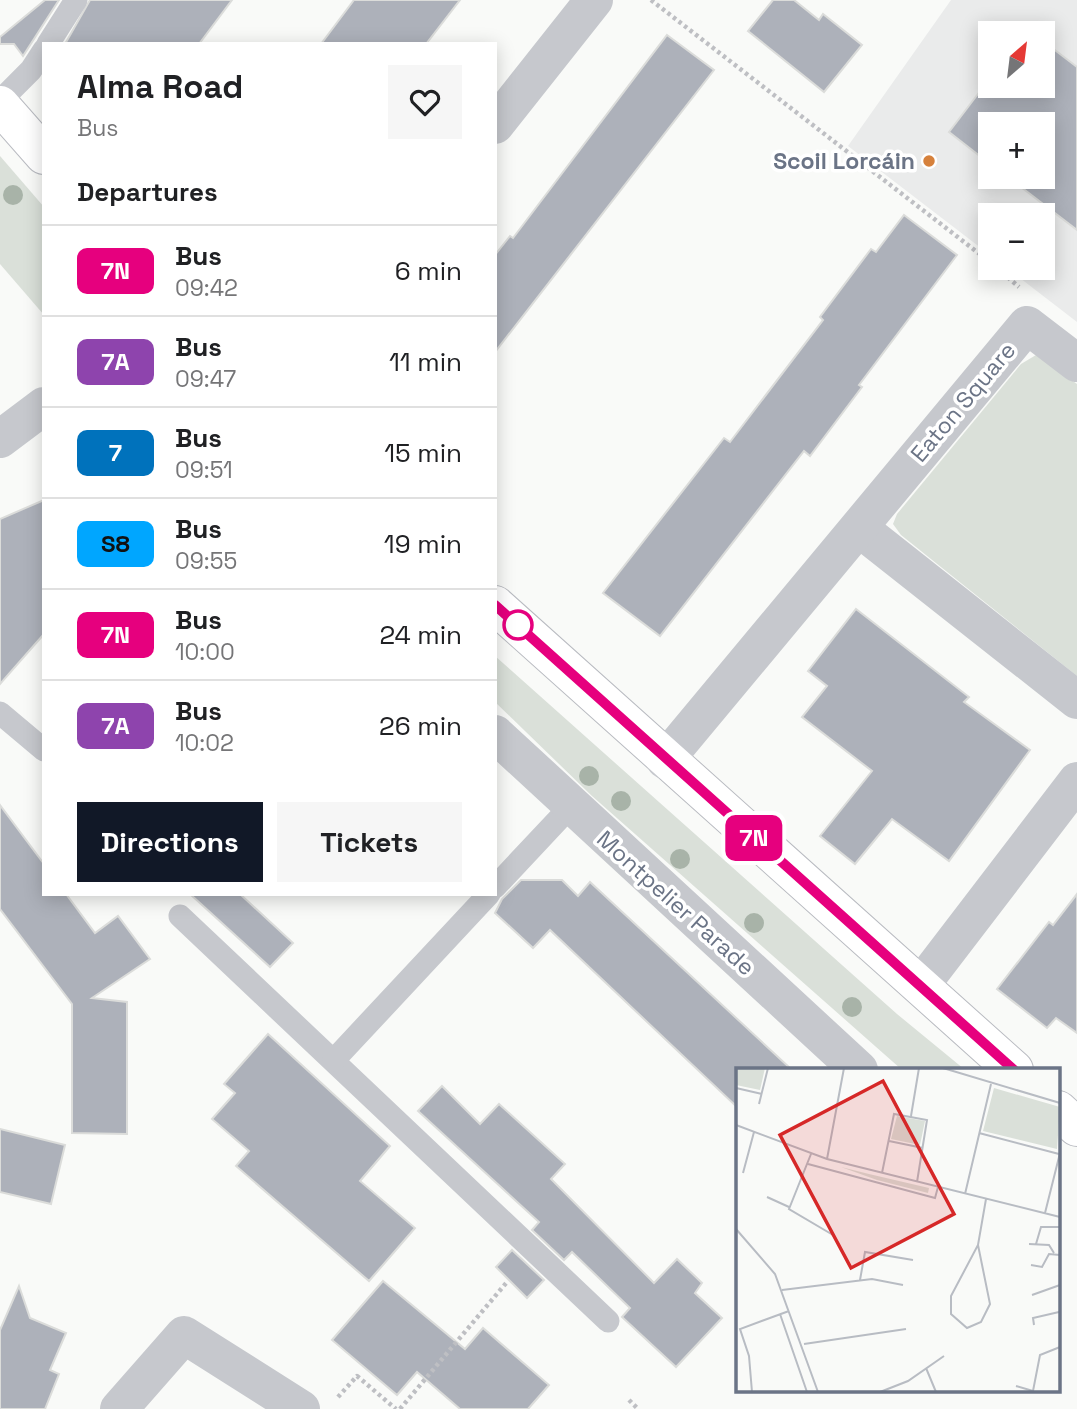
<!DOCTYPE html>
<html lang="en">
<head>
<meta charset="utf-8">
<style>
	:root { --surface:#fff; --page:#f6f6f6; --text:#202124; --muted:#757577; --line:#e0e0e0; --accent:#111827 }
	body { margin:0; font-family:"Space Grotesk",sans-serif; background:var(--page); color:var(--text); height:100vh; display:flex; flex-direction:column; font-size:26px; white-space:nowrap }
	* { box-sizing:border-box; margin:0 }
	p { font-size:23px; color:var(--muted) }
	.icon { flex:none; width:38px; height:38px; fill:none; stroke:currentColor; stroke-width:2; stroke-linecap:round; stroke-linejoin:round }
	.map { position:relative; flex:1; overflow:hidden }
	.drawer { position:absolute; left:42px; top:42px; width:455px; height:854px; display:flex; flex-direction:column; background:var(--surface); border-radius:0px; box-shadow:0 4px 18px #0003 }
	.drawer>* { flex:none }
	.badge { padding:0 14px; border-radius:10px; font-size:24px; line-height:46px }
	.needle { width:46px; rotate:28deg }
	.controls { position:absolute; left:978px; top:21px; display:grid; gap:14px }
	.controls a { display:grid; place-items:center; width:77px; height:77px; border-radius:0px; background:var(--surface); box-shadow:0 4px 18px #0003; font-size:35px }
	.map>.badge { position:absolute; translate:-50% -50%; box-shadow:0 0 0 4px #fff }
	h2 { padding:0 35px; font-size:26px; line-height:63px }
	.round { display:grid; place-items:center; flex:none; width:74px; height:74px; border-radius:0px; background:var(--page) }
	.overview { display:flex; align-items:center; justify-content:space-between; height:119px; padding:0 35px }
	h1 { font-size:33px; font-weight:600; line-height:52px }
	.action { display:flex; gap:14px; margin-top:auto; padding:14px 35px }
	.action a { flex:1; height:80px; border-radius:0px; background:var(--accent); color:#fff; font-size:28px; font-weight:600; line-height:80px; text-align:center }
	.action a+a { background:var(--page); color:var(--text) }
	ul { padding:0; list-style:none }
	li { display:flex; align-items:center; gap:21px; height:91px; padding:0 35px; border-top:2px solid var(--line) }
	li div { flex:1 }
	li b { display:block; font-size:26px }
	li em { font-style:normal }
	li .badge { min-width:77px; font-weight:700; text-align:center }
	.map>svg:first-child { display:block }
	.built { fill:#eaebeb; fill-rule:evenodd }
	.green { fill:#dae0d9 }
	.building { fill:#adb1ba; stroke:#dbdcda; stroke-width:2 }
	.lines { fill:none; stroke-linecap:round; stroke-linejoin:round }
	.secondary-casing { stroke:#b9bbc1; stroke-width:40 }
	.path { stroke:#bebfc3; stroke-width:4.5; stroke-dasharray:3.5 3.5; stroke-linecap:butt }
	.service { stroke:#c6c8cd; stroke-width:23 }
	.minor { stroke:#c6c8cd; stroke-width:38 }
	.secondary { stroke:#fff; stroke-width:38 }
	.tree { fill:#a8b3a8 }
	.line-casing { stroke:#fff; stroke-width:16 }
	.line { stroke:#e6007e; stroke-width:10 }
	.poi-dot { fill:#d6813c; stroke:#fff; stroke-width:2.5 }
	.stop-dot { fill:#fff; stroke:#e6007e; stroke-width:3.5 }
	.labels { text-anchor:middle; stroke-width:7; stroke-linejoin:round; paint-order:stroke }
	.poi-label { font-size:23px; font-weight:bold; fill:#6b7486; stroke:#fff; text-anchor:end }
	.street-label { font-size:23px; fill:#6b7486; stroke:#fff }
	.inset-road { fill:none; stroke:#b8bcc3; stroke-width:2 }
	.view { fill:#d62828; fill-opacity:0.15; stroke:#d62828; stroke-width:3.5 }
	.inset-edge { fill:none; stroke:#6b7486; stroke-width:3.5 }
</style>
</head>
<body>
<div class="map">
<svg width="1077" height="1409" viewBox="0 0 1077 1409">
	<rect width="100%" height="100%" fill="#f9faf8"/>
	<!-- built -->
	<path class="built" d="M951,0H1077V322L1007,268H1043V215H990V255L848,146ZM990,33H1043V86H990ZM990,124H1043V177H990Z"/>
	<!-- green -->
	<g class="green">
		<path d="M0,156L44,207V315L0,264Z"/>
		<path d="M1036,355L1077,384V676L901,535L893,524L897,514L1021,364Z"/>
		<path d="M495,656L897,1014L964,1069H901L592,796L495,702Z"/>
	</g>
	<!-- building -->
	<g class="building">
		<path d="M45,0H59L23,56L14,44H0V37Z"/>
		<path d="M90,0H232L199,44H65Z"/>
		<path d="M354,0H460L426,44H321Z"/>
		<path d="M773,0H794L819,20L823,14L862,45L824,92L748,31Z"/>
		<path d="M667,35L714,70L495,352V255L510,236L513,238Z"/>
		<path d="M1043,41L1077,67V230L1008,177H1043V124H990V164L949,132L987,82L981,77L990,64V86H1043Z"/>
		<path d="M904,215L957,255L859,385L862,387L810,456L804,451L660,636L603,593L724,438L730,442L823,320L820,317L871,249L876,252Z"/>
		<path d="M44,500V634L0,684V519Z"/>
		<path d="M856,609L969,697L964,702L1030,750L949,861L892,819L855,864L820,836L872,771L802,717L827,686L808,671Z"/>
		<path d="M0,805L44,864V894H66L95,933L118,916L150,959L92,998L127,1002V1134L72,1133V1004L0,909Z"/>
		<path d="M521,880H562L578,896L590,882L791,1069H738V1108L550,930L533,948L495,913L502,899Z"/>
		<path d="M190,894H240L293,943L270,967Z"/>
		<path d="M1077,894V1033L1056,1018L1047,1028L997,989L1049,922L1053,925Z"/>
		<path d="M268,1034L390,1146L360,1181L415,1228L369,1281L236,1166L249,1151L212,1119L235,1093L224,1084Z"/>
		<path d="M442,1086L480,1124L499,1104L565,1164L551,1179L654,1283L677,1259L702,1283L695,1293L722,1318L676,1367L622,1317L630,1308L572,1252L564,1260L532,1230L539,1222L418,1111Z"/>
		<path d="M0,1129L65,1145L51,1204L0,1192Z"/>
		<path d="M512,1250L544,1280L527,1298L496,1267Z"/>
		<path d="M383,1281L465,1349L483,1328L549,1385L528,1409H460L417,1372L397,1395L332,1340Z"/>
		<path d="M19,1286L30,1318L66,1333L50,1370L59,1374L45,1409H0V1330Z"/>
	</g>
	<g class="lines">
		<!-- secondary casing -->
		<g class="secondary-casing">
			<g id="secondary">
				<path d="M0,105L44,155"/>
				<path d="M495,605L1014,1070"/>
				<path d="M1058,1110L1077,1127"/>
			</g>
		</g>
		<!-- path -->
		<g class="path">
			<path d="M651,0L990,262"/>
			<path d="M997,268L1019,287"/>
			<path d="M338,1397L357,1376L396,1409"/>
			<path d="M629,1400L638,1409"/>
			<path d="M400,1409L507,1282"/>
		</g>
		<!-- service -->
		<g class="service">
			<path d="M48,44L76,0"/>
			<path d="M0,101L31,70L44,50"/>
			<path d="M0,713L44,750"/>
			<path d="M495,887L571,806"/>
			<path d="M180,916L608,1321"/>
			<path d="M334,1060L489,894"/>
		</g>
		<!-- minor -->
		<g class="minor">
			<path d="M495,125L594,0"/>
			<path d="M0,439L44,406"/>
			<path d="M859,528L1077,700"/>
			<path d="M495,734L859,1070"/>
			<path d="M665,760L1027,325L1077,363"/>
			<path d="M921,985L1077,781"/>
			<path d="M119,1409L184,1335L301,1409"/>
		</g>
		<!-- secondary -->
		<use href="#secondary" class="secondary"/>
	</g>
	<!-- trees -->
	<g class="tree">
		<circle cx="13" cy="195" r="10"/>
		<circle cx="589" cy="776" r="10"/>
		<circle cx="621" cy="801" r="10"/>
		<circle cx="680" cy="859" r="10"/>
		<circle cx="754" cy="923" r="10"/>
		<circle cx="852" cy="1007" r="10"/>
	</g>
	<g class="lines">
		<!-- line casing -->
		<g class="line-casing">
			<path id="line" d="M495,605L1014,1070"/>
		</g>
		<!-- line -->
		<use href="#line" class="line"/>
	</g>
	<!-- markers -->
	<circle class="poi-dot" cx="929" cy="161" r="7"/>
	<circle class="stop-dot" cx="518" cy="625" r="14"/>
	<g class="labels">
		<!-- poi labels -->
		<g class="poi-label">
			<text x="915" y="169">Scoil Lorcáin</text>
		</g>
		<!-- street labels -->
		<g class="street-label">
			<text transform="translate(963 402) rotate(-50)" y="8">Eaton Square</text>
			<text transform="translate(676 903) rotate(42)" y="8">Montpelier Parade</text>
		</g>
	</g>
	<!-- overview -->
	<g transform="translate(736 1068)">
		<rect width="324" height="324" fill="#f9faf8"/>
		<path d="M0,0H29L24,22L0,17ZM258,20L324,39L321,81L247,63ZM161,48L189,53L184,77L155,71ZM105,99L133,106L193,120L192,125L141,112Z" fill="#dae0d9"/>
		<path class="inset-road" d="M207,0L324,35M0,20L26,26M23,36L32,0M175,48L183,0M0,57L91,91L324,149M243,65L323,86M153,73L187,80M75,86L53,141L97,167M91,91L108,0M72,96L199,130L202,119M7,105L18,64M146,105L158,46L191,52L181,114M229,126L255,16M31,129L53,139M309,145L324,85M0,161L39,206L82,324M293,176L313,177L318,185M300,176L305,159H324M242,177L254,236L245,254L231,260L215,246V228L242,177L250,131M295,197L306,199L313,186L324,187M124,212L129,184L177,192M46,222L136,211L167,217M296,227L324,217M44,246L71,324M298,257L297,250L323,244M68,276L170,261M190,300L200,324M280,318L297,323L304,287L324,279M16,324L13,288L4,261L53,243M144,324L172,313L208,288"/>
		<path class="view" d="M147,13L218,146L115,200L44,67Z"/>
		<rect width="324" height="324" class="inset-edge"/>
	</g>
</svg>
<div class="controls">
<a><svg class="needle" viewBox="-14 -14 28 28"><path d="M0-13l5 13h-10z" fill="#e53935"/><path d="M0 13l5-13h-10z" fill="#757577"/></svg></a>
<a>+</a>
<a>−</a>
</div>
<b class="badge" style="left:754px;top:838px;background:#e6007e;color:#fff">7N</b>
<section class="drawer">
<div class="overview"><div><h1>Alma Road</h1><p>Bus</p></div><a class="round"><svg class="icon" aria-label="heart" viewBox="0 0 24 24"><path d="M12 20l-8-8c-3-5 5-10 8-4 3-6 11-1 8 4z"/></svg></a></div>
<h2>Departures</h2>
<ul>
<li><span class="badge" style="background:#e6007e;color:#fff">7N</span><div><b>Bus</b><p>09:42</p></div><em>6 min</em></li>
<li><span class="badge" style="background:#8e44ad;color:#fff">7A</span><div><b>Bus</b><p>09:47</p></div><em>11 min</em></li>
<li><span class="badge" style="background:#0072bc;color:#fff">7</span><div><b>Bus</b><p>09:51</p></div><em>15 min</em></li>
<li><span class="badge" style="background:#00a6ff;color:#111">S8</span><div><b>Bus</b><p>09:55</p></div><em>19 min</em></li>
<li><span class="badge" style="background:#e6007e;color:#fff">7N</span><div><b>Bus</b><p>10:00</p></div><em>24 min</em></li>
<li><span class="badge" style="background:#8e44ad;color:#fff">7A</span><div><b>Bus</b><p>10:02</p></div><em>26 min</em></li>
</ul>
<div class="action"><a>Directions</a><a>Tickets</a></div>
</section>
</div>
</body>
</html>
